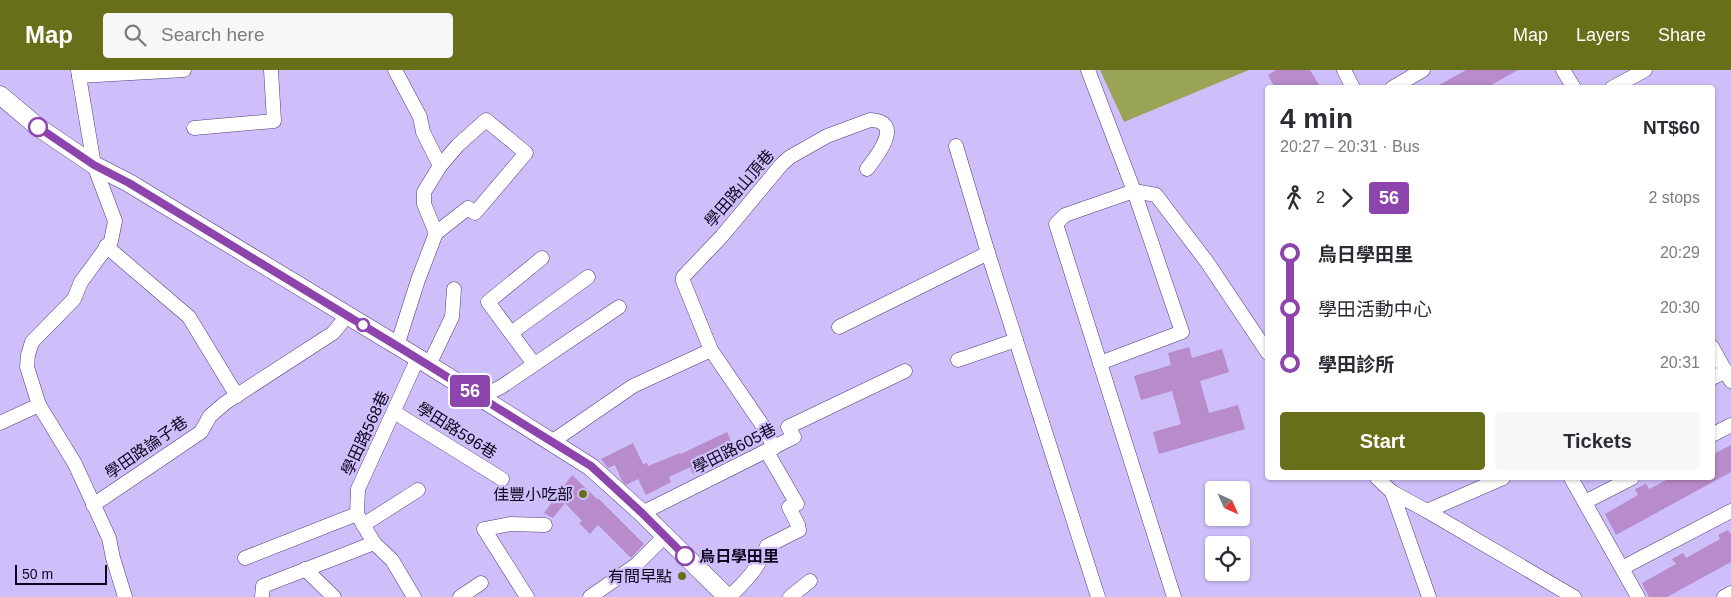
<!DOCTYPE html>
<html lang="en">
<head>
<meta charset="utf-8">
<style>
	:root { --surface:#fff; --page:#f7f7f7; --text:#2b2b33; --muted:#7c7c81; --accent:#677019 }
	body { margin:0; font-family:Arial,"Noto Sans TC",sans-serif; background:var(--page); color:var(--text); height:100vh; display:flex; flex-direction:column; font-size:19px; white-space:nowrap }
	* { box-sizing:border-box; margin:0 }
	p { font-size:16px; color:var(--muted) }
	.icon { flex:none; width:28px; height:28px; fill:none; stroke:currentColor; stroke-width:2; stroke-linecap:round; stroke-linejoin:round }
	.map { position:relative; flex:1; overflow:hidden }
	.sheet { position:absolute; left:1265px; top:15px; width:450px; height:395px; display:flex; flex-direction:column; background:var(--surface); border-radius:5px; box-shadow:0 1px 4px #0004 }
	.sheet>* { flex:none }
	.badge { padding:0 10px; border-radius:4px; font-size:18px; line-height:32px }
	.needle { width:32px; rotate:135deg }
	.tools { position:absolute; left:1205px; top:411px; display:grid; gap:10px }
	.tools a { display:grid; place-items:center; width:45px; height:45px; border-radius:5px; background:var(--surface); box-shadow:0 1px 4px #0004; font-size:25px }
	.scale { position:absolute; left:15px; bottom:12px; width:92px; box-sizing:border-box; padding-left:5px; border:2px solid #0e061e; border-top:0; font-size:14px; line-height:18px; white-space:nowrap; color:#0e061e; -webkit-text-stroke:4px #cebffa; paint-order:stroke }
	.map>.badge { position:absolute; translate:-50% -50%; box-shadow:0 0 0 2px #fff }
	.legs { display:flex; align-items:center; gap:8px; height:55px; padding:0 15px; font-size:16px }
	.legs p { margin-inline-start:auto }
	.headline { display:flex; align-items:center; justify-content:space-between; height:85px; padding:0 15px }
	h1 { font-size:28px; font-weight:700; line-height:38px }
	.primary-button { display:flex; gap:10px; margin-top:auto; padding:10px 15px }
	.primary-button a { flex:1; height:58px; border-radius:5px; background:var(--accent); color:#fff; font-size:20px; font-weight:700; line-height:58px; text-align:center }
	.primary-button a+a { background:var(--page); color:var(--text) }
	ul { padding:0 15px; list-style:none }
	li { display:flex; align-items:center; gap:18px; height:55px; font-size:19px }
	li i { display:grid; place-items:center; width:8px; height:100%; margin:0 6px; background:currentColor }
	li i::after { content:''; width:12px; height:12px; margin:-6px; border:4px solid; border-radius:50%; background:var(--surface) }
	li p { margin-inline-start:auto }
	li:first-child i { background:linear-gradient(#0000 50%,currentColor 0) }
	li:last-child i { background:linear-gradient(currentColor 50%,#0000 0) }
	header { display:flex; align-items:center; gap:30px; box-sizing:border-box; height:70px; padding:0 25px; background:var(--accent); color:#fff }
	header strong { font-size:24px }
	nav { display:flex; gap:28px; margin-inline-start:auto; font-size:18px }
	.search { width:350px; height:45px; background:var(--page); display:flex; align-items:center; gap:12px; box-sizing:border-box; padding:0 18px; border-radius:5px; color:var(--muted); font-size:19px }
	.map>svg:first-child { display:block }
	.forest { fill:#99a456 }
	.building { fill:#b88bca }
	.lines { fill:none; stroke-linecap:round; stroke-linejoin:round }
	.minor-casing { stroke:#503c7b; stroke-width:15 }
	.major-casing { stroke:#503c7b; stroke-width:19 }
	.minor { stroke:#fff; stroke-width:14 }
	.major { stroke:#fff; stroke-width:18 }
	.line-1-casing { stroke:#fff; stroke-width:11 }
	.line-1 { stroke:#8e44ad; stroke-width:8 }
	.stop-1-dot { fill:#fff; stroke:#8e44ad; stroke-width:2.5 }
	.poi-dot { fill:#677019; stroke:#cebffa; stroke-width:2 }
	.labels { text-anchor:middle; stroke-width:4.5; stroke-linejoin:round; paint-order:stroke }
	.street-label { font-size:16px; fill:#0e061e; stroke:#cebffa }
	.poi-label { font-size:16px; fill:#0e061e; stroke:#cebffa; text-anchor:end }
	.stop-label { font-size:16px; font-weight:bold; fill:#0e061e; stroke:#cebffa; text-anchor:start }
</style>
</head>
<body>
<header>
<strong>Map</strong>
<div class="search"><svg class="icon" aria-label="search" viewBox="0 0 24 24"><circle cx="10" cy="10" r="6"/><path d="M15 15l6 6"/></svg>Search here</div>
<nav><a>Map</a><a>Layers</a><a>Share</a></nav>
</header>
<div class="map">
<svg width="1731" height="527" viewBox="0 0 1731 527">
	<rect width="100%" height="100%" fill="#cebffa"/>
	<!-- forest -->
	<path class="forest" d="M1100,0H1249L1124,52Z"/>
	<!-- building -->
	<g class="building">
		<path d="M1276,0H1310L1321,18H1275L1268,5Z"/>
		<path d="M1466,0H1518L1486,18H1434Z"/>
		<path d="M1189,277L1192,288L1222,279L1229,302L1200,311L1209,343L1238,335L1245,359L1159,384L1153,362L1181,354L1172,321L1141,330L1134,306L1171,295L1168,283Z"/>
		<path d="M727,362L736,383L693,404L690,397L669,407L671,412L646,425L638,409L626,415L622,411L615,395L608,398L601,389L633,373L643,394L647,393L648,396L680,383L681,384Z"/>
		<path d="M1731,375V402L1616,465L1605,444L1638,425L1635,419L1646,414L1649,419L1670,408H1712V385Z"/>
		<path d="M572,405L598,430V428L644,474L631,488L598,455L590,464L579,453L582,451L565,433L553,448L544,443Z"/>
		<path d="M1728,460L1731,464V492L1667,527H1649L1642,513L1676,494L1672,489L1683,483L1686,488L1720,469L1718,465Z"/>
	</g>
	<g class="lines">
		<!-- minor casing -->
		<g class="minor-casing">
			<g id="minor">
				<path d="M78,0L94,95L115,151L111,171L81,212L74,229L32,272L28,285L27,297L39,335L75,394L109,468L113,488L125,527"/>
				<path d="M395,0L420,47L423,62L440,96L424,122V134L436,163"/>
				<path d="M1088,0L1134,121L1182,262L1100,293"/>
				<path d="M1344,0L1353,18"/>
				<path d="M1563,0L1574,18"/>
				<path d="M79,6L184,0"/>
				<path d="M1392,18L1423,0"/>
				<path d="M1612,18L1645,0"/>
				<path d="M194,58L274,51L271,0"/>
				<path d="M956,76L988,183L1098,527"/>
				<path d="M106,176L189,247L237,326"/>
				<path d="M839,257L988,183"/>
				<path d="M511,263L588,207"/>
				<path d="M397,276L418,210L436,163L468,138L475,143L526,83L486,50L458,75L440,96"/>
				<path d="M1712,277L1731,311"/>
				<path d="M958,290L1016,270"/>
				<path d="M534,294L488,232L542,188"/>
				<path d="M429,295L452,247L454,219"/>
				<path d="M1712,308L1726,301"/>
				<path d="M480,327L501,317L619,237"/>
				<path d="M394,342L502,409"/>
				<path d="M0,353L39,335"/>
				<path d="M1712,365L1731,355"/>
				<path d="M553,371L633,316L711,280"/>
				<path d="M774,378L765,359L711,280L683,211V207L722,166L782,94L790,87L827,66L870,50C905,51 877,86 867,99"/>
				<path d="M1377,408L1392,422L1427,441L1574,527"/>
				<path d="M1571,408L1638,527"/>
				<path d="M1392,422L1429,527"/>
				<path d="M1585,432L1632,408"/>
				<path d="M93,435L201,362L210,346L225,333L333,263L347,246"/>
				<path d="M1427,441L1503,408"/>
				<path d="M642,443L794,367L788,357L905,301"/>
				<path d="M363,455L418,420"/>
				<path d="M245,488L357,444"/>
				<path d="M1622,498L1731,441"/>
				<path d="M305,499L334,527"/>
				<path d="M262,527L263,516L374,473"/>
				<path d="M414,527L392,490L374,473L357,444L358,419L418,288"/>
				<path d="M460,527L481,513"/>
				<path d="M527,527L484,459L510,454L545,455"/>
				<path d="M590,527L636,495L665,466"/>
				<path d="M729,527C745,512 759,498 767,476L799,460L798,455L789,437L797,434L767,382"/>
				<path d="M790,527L810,511"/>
				<path d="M1174,527L1056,154L1065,145L1134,121L1156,125L1207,192L1268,283"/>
				<path d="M1724,527L1731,523"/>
			</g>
		</g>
		<!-- major casing -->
		<g class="major-casing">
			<path id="major" d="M0,25L38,57L94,95L129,113L418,288L591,397L642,443L727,527"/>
		</g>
		<!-- minor -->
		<use href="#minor" class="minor"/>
		<!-- major -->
		<use href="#major" class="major"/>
	</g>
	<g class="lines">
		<!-- line-1 casing -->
		<g class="line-1-casing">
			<path id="line-1" d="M38,57L94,95L129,113L407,282L591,396L642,443L685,486"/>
		</g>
		<!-- line-1 -->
		<use href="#line-1" class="line-1"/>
	</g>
	<!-- markers -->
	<g class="stop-1-dot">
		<circle cx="38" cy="57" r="9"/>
		<circle cx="363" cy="255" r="6"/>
		<circle cx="685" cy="486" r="9"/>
	</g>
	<g class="poi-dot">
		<circle cx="583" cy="424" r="5"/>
		<circle cx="682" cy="506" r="5"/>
	</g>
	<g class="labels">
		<!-- street labels -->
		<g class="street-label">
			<text transform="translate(739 118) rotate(-49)" y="6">學田路山頂巷</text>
			<text transform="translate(457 360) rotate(32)" y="6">學田路596巷</text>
			<text transform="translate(365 363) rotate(-65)" y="6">學田路568巷</text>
			<text transform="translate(146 377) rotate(-35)" y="6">學田路論子巷</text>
			<text transform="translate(734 378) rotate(-27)" y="6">學田路605巷</text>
		</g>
		<!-- poi labels -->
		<g class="poi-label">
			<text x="573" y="430">佳豐小吃部</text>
			<text x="672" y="512">有間早點</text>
		</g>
		<!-- stop labels -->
		<g class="stop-label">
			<text x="699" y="492">烏日學田里</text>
		</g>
	</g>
</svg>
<div class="tools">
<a><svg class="needle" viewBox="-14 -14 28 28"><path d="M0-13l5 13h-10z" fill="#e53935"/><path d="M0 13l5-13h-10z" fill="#7c7c81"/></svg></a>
<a><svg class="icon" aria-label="locate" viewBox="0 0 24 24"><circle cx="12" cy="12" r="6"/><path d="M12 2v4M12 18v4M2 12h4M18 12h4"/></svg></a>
</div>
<div class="scale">50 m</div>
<b class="badge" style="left:470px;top:321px;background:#8e44ad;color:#fff">56</b>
<section class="sheet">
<div class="headline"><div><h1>4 min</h1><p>20:27 – 20:31 · Bus</p></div><b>NT$60</b></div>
<div class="legs"><svg class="icon" aria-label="walk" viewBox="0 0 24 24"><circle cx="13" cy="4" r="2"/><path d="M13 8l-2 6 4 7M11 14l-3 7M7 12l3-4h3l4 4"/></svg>2<svg class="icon" aria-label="forward" viewBox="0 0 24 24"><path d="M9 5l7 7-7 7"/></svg><b class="badge" style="background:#8e44ad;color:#fff">56</b><p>2 stops</p></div>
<ul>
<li><i style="color:#8e44ad"></i><b>烏日學田里</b><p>20:29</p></li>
<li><i style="color:#8e44ad"></i><span>學田活動中心</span><p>20:30</p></li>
<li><i style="color:#8e44ad"></i><b>學田診所</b><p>20:31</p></li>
</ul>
<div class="primary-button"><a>Start</a><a>Tickets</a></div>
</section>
</div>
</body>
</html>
